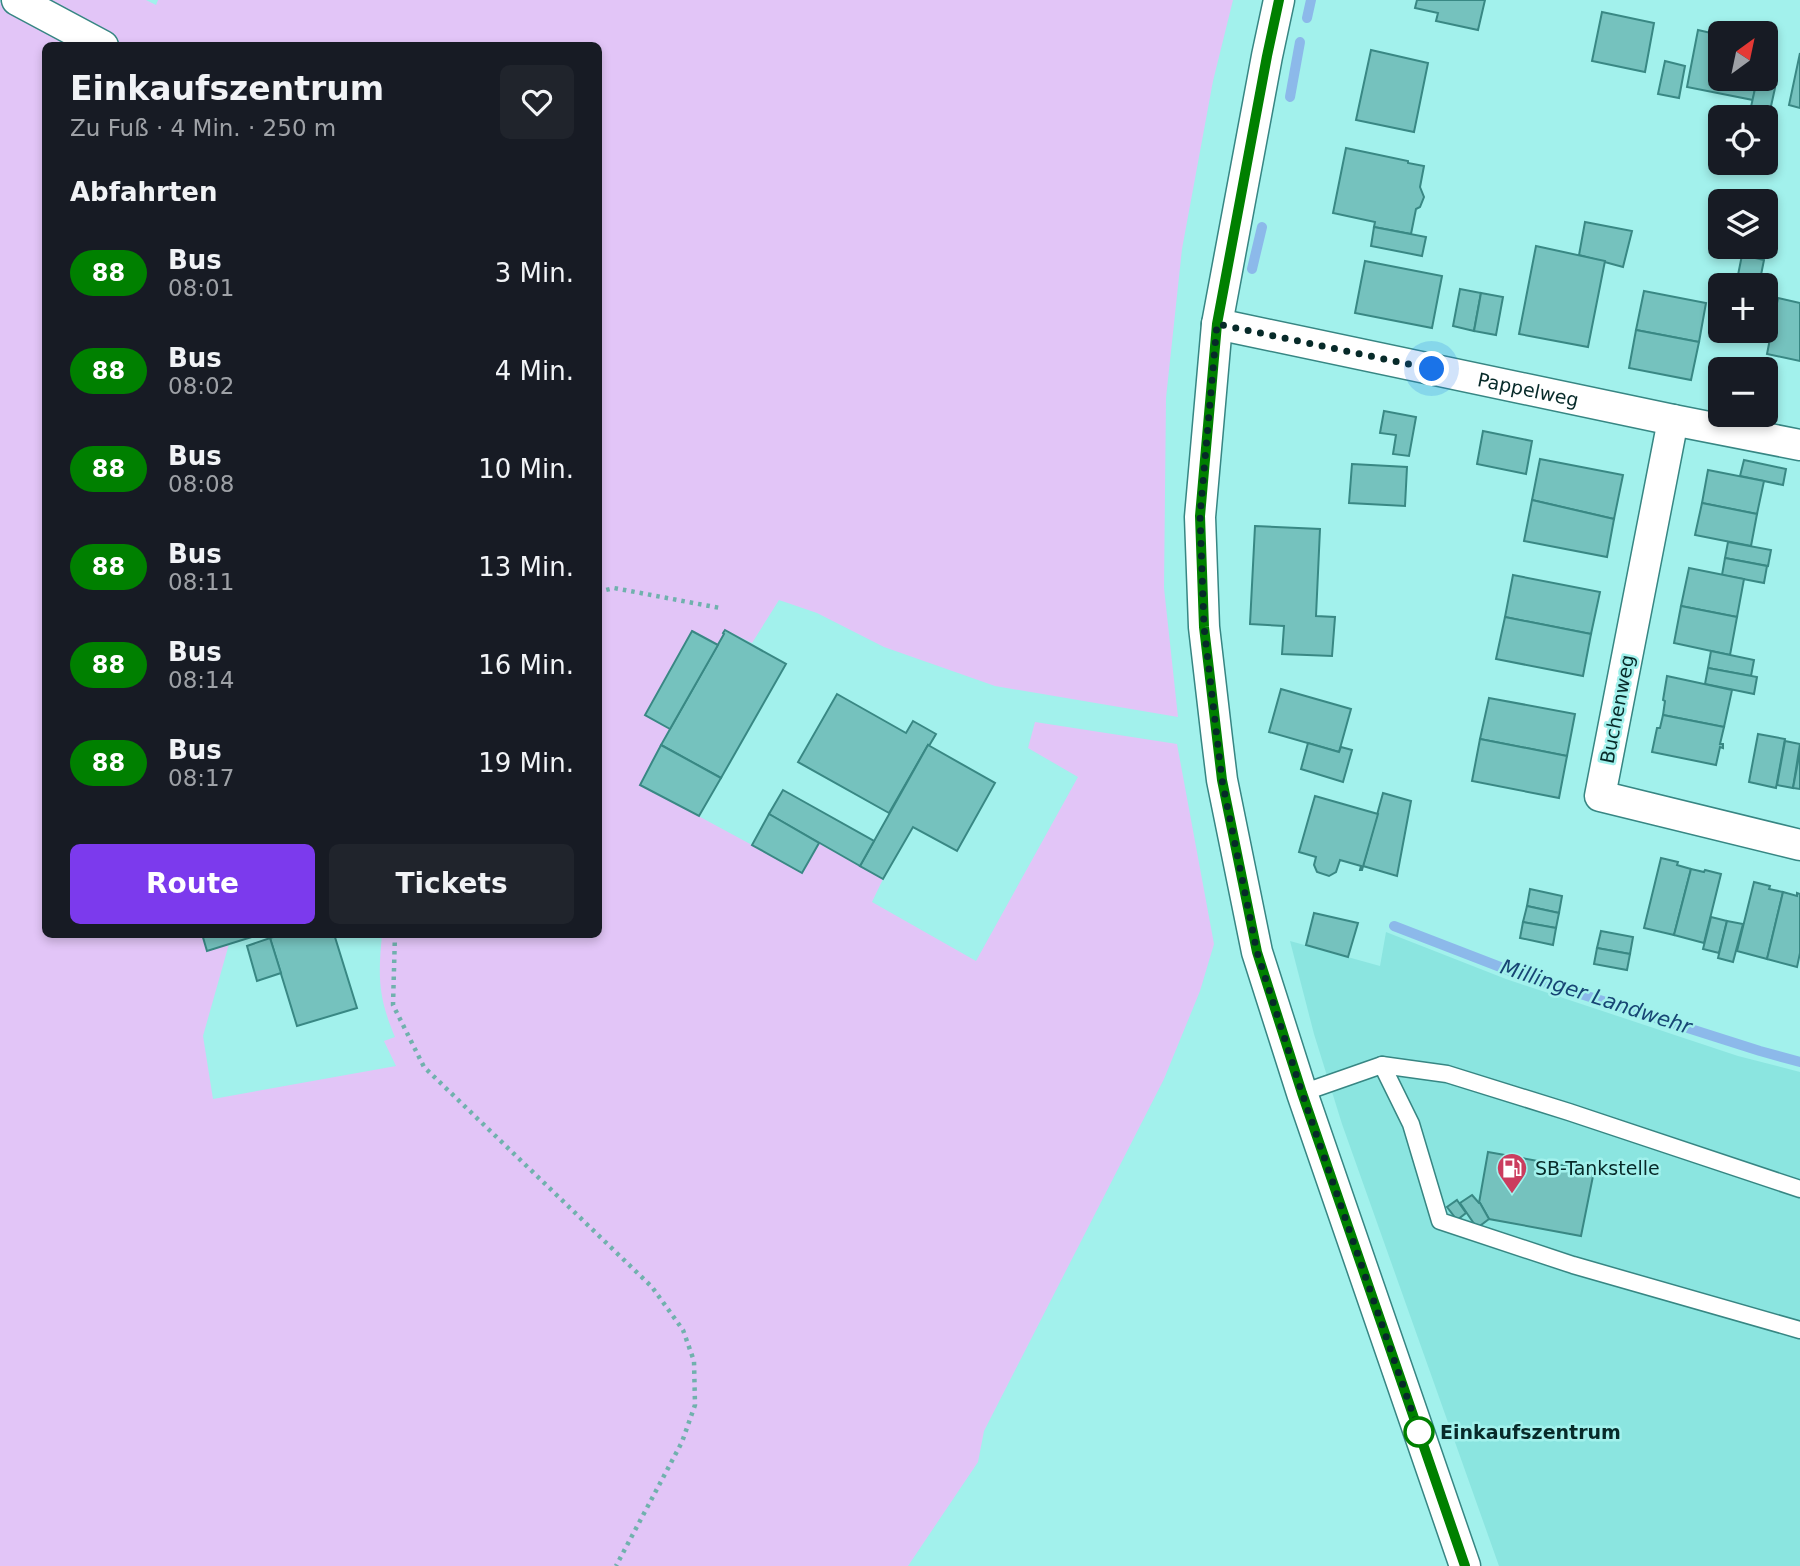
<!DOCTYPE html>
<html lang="de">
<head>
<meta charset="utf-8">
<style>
	:root { --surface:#171b24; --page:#20242c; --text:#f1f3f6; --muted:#9ea1a6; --accent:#7c3aed }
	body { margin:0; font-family:"DejaVu Sans",sans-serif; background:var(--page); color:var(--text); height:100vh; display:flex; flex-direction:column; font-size:26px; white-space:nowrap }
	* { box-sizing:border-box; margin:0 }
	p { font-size:23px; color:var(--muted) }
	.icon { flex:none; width:38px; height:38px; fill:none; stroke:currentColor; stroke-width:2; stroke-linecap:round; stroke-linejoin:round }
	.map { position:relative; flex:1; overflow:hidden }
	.drawer { position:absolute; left:42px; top:42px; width:560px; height:896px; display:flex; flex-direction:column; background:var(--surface); border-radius:10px; box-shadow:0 4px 10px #0003 }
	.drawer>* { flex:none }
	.badge { padding:0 14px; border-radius:23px; font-size:24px; line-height:46px }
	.needle { width:46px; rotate:33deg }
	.buttons { position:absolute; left:1708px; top:21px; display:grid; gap:14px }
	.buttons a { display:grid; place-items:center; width:70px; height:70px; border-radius:10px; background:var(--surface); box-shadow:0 4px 10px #0003; font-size:35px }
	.you { position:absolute; width:35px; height:35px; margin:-18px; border:5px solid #fff; border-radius:50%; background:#1a73e8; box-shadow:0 0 0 10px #1a73e833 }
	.map>.badge { position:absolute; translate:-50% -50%; box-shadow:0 0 0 4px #fff }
	h2 { padding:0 28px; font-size:26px; line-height:63px }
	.round { display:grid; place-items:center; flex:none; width:74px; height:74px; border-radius:10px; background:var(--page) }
	.summary { display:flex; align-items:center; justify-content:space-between; height:119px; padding:0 28px }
	h1 { font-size:33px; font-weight:600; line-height:52px }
	.action { display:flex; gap:14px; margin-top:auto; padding:14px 28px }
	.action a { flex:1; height:80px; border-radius:10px; background:var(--accent); color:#fff; font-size:28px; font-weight:600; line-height:80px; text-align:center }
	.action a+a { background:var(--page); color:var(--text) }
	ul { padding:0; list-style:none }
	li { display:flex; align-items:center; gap:21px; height:98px; padding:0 28px }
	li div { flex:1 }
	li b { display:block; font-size:26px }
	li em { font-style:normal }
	li .badge { min-width:77px; font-weight:700; text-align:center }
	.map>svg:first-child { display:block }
	.built { fill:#8be5e0 }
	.green { fill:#e2c5f7 }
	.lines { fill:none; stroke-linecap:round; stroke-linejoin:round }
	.stream { stroke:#8cb9ea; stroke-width:10 }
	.building { fill:#75c2be; stroke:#398884; stroke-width:2 }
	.lane-casing { stroke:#378683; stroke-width:19 }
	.street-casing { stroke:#378683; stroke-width:33 }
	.path { stroke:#70b1ad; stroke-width:4.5; stroke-dasharray:3.5 5; stroke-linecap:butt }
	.lane { stroke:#fff; stroke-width:16 }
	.street { stroke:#fff; stroke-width:30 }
	.line-casing { stroke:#fff; stroke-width:16 }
	.line { stroke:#008000; stroke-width:10 }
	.walk { stroke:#072a29; stroke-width:7; stroke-dasharray:0 12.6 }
	.stop-dot { fill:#fff; stroke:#008000; stroke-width:3.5 }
	.labels { text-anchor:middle; stroke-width:5; stroke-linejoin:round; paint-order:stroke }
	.street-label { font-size:19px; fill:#072a29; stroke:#a2f1ec }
	.poi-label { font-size:19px; fill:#072a29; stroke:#a2f1ec; text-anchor:start }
	.stop-label { font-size:19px; font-weight:bold; fill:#072a29; stroke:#a2f1ec; text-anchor:start }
	.water-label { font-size:21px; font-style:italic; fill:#174674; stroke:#a2f1ec }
</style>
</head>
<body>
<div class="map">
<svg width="1800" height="1566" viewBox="0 0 1800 1566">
	<rect width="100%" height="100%" fill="#a2f1ec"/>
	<!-- built -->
	<path class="built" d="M1386,932L1506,979L1738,1056L1800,1072V1566H1499L1342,1124L1314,1034L1290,941L1380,966Z"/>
	<!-- green -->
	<path class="green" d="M35,0H146L156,5L158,0H1233L1213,81L1182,249L1166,398L1164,588L1178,717L995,686L884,647L817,613L779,600L752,643L725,630L718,645L692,631L645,715L670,729L641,785L752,845L801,873L819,843L883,879L872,902L976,961L1078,777L1028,748L1035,722L1177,744L1214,944L1200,991L1164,1079L984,1431L978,1462L908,1566H0V2L84,45L46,46V934L202,935L207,951L229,944L203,1036L213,1099L396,1066L384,1041L395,1037C378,997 378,977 382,935L598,934V46L121,45Z"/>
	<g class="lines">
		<!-- stream -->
		<g class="stream">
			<path d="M1307,18L1311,0"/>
			<path d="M1290,97L1300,42"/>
			<path d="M1252,269L1262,227"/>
			<path d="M1394,926L1521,975L1760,1051L1800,1062"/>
		</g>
	</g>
	<!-- building -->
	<g class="building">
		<path d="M1417,0H1485L1478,30L1436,21L1438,13L1415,8Z"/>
		<path d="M1602,12L1654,23L1645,72L1592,61Z"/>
		<path d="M1698,30L1720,35V79H1757L1753,100L1687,87Z"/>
		<path d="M1371,50L1428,63L1414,132L1356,120Z"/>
		<path d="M1800,53V108L1789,105Z"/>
		<path d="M1665,61L1685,66L1679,98L1658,94Z"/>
		<path d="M1756,84L1775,88L1768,120H1766V117L1749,116Z"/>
		<path d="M1346,148L1408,161V163L1424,166L1420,187L1424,197L1420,207L1416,209L1411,234L1374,227L1375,222L1333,213Z"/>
		<path d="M1585,222L1632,231L1623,267L1579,255Z"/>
		<path d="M1766,222L1773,223L1769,244L1766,243Z"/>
		<path d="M1374,227L1426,237L1422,256L1371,246Z"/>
		<path d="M1536,246L1605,261L1588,347L1519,334Z"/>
		<path d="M1742,255L1764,260L1759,285H1736Z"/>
		<path d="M1365,261L1442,276L1432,328L1355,313Z"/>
		<path d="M1460,289L1481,293L1474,331L1453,326Z"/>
		<path d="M1644,291L1706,303L1699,342L1636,330Z"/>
		<path d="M1481,293L1503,297L1496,335L1474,331Z"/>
		<path d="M1778,298L1800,303V361L1767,354Z"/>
		<path d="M1636,330L1699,342L1691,380L1629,368Z"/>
		<path d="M1384,411L1416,417L1409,456L1393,454L1396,435L1380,433Z"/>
		<path d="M1483,431L1532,441L1526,474L1477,464Z"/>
		<path d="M1540,459L1623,475L1614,519L1532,500Z"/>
		<path d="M1744,460L1786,469L1783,485L1740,476Z"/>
		<path d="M1352,464L1407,467L1405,506L1349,503Z"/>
		<path d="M1708,470L1764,481L1757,514L1702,503Z"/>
		<path d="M1532,500L1614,519L1607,557L1524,541Z"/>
		<path d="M1702,503L1757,514L1751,546L1695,535Z"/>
		<path d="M1255,526L1320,529L1316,616L1335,617L1332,656L1282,654L1284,626L1250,624Z"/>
		<path d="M1728,542L1771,550L1768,566L1725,558Z"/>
		<path d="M1725,558L1767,566L1764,583L1722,575Z"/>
		<path d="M1689,568L1744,579L1737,617L1681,606Z"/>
		<path d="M1513,575L1600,592L1591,634L1505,617Z"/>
		<path d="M1681,606L1737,617L1730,655L1674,643Z"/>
		<path d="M1505,617L1591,634L1583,676L1496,659Z"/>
		<path d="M725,630L786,664L721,778L661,745L724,634L723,633Z"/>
		<path d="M692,631L718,645L670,729L645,715Z"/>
		<path d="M1711,651L1754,660L1751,676L1708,668Z"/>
		<path d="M1708,668L1757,677L1754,694L1705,684Z"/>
		<path d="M1667,676L1732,690L1724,727L1663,715L1665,701L1663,700Z"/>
		<path d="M1281,689L1351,709L1339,752L1269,732Z"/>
		<path d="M837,694L906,733L913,721L936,734L929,746L928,745L889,813L798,762Z"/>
		<path d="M1489,698L1575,714L1567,756L1480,739Z"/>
		<path d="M1663,715L1724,727L1720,744H1723V748L1720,747L1716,765L1652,752L1657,728H1660Z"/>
		<path d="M1758,734L1785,739L1776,788L1749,782Z"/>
		<path d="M1480,739L1567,756L1559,798L1472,781Z"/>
		<path d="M1785,741L1800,744L1793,788L1777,785Z"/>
		<path d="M1308,743L1339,752L1341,747L1352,750L1343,782L1301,769Z"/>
		<path d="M661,745L721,778L699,816L640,785Z"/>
		<path d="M928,745L995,783L957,851L913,827L883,879L860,866Z"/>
		<path d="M1800,751V789L1793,788Z"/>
		<path d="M783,790L874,841L860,866L769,814Z"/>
		<path d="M1383,793L1411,801L1397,876L1363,866Z"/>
		<path d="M1315,796L1378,814L1362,870H1360L1361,866L1340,860L1336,872L1329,876L1317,872L1314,865L1316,857L1299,852Z"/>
		<path d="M769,814L819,843L802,873L752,845Z"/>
		<path d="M1661,858L1678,862L1677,865L1691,869L1674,935L1644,928Z"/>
		<path d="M1691,869L1704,872L1705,870L1721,874L1704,943L1674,935Z"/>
		<path d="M1754,882L1770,886L1769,889L1783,892L1767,959L1737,951Z"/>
		<path d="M1530,889L1562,896L1559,913L1527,906Z"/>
		<path d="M1783,892L1797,896V893L1800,894V953L1797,967L1767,959Z"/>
		<path d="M1527,906L1559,913L1556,928L1523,922Z"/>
		<path d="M1314,913L1358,923L1348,957L1306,945Z"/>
		<path d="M1711,917L1727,921L1719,953L1703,949Z"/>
		<path d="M1727,921L1743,924L1733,962L1718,958Z"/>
		<path d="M1523,922L1556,928L1553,945L1520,938Z"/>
		<path d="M1601,931L1633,937L1630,954L1597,948Z"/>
		<path d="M202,934H255V936L207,951Z"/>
		<path d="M283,934H334L357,1008L297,1026L270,938Z"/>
		<path d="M270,938L281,973L257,981L247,946Z"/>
		<path d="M1597,948L1630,954L1627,970L1594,964Z"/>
		<path d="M1488,1152L1594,1171L1581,1236L1489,1219L1480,1203H1479Z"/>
		<path d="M1472,1195L1479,1203H1480L1489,1219L1477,1228L1460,1203Z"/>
		<path d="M1457,1200L1466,1213L1457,1220L1447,1207Z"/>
	</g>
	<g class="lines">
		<!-- lane casing -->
		<g class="lane-casing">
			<g id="lane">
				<path d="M1382,1065L1411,1124L1440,1221L1573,1265L1800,1330"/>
				<path d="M1302,1093L1382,1065L1447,1074L1569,1112L1800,1189"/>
			</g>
		</g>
		<!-- street casing -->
		<g class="street-casing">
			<g id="street">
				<path d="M17,0L103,46"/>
				<path d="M1279,0L1267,56L1217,324L1200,517L1204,627L1217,739L1222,780L1257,952L1302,1093L1465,1566"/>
				<path id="s1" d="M1217,324L1673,420L1800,445"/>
				<path d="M1673,420L1600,796L1800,845"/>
			</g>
		</g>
		<!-- path -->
		<g class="path">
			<path d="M598,592L614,588L720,608"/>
			<path d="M395,934L393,1005L424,1067L652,1287L683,1330L694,1361L695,1405L682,1442L616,1566"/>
		</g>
		<!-- lane -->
		<use href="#lane" class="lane"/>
		<!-- street -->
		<use href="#street" class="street"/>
	</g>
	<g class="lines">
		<!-- line casing -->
		<g class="line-casing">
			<path id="line" d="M1279,0L1267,56L1217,324L1200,516L1204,627L1222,780L1257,952L1302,1093L1465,1566"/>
		</g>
		<!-- line -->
		<use href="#line" class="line"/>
		<!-- walk -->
		<path class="walk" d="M1419,1432L1302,1093L1257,952L1222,780L1204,627L1200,516L1217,324L1432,369"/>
	</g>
	<!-- icons -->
	<defs>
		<g id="fuel-pin" transform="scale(1.575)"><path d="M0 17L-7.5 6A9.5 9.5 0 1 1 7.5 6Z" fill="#cb3c5e" stroke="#a2f1ec"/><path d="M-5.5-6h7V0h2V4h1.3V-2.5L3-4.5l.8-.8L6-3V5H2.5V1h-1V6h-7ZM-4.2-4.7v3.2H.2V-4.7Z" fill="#fff"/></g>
	</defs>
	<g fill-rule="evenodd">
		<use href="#fuel-pin" x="1512" y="1168"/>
	</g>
	<!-- markers -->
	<circle class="stop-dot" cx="1419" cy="1432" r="14"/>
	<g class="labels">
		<!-- street labels -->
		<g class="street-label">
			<text dy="7" stroke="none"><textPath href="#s1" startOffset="318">Pappelweg</textPath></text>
			<text transform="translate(1617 709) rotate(-79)" y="7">Buchenweg</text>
		</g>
		<!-- poi labels -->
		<g class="poi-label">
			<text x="1535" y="1175">SB-Tankstelle</text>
		</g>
		<!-- stop labels -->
		<g class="stop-label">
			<text x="1440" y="1439">Einkaufszentrum</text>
		</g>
		<!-- water labels -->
		<g class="water-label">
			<text transform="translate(1596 997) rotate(18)" y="7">Millinger Landwehr</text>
		</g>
	</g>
</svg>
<div class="buttons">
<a><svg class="needle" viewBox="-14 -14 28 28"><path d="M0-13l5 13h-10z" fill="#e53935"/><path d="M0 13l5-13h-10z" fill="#9ea1a6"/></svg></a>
<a><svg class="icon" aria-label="locate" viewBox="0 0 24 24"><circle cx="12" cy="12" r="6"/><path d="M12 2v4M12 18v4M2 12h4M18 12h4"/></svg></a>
<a><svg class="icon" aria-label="layers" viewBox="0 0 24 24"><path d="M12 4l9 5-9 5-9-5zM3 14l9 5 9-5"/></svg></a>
<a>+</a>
<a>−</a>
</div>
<div class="you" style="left:1432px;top:369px"></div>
<section class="drawer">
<div class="summary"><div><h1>Einkaufszentrum</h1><p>Zu Fuß · 4 Min. · 250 m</p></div><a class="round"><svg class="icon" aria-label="heart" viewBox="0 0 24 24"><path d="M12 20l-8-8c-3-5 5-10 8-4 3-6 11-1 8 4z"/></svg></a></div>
<h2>Abfahrten</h2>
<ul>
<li><span class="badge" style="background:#008000;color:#fff">88</span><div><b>Bus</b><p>08:01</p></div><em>3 Min.</em></li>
<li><span class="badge" style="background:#008000;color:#fff">88</span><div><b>Bus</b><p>08:02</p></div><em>4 Min.</em></li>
<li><span class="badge" style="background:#008000;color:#fff">88</span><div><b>Bus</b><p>08:08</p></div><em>10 Min.</em></li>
<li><span class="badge" style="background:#008000;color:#fff">88</span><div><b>Bus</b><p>08:11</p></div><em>13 Min.</em></li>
<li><span class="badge" style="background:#008000;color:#fff">88</span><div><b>Bus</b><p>08:14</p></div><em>16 Min.</em></li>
<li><span class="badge" style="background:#008000;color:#fff">88</span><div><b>Bus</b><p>08:17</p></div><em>19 Min.</em></li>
</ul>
<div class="action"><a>Route</a><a>Tickets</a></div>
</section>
</div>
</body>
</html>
